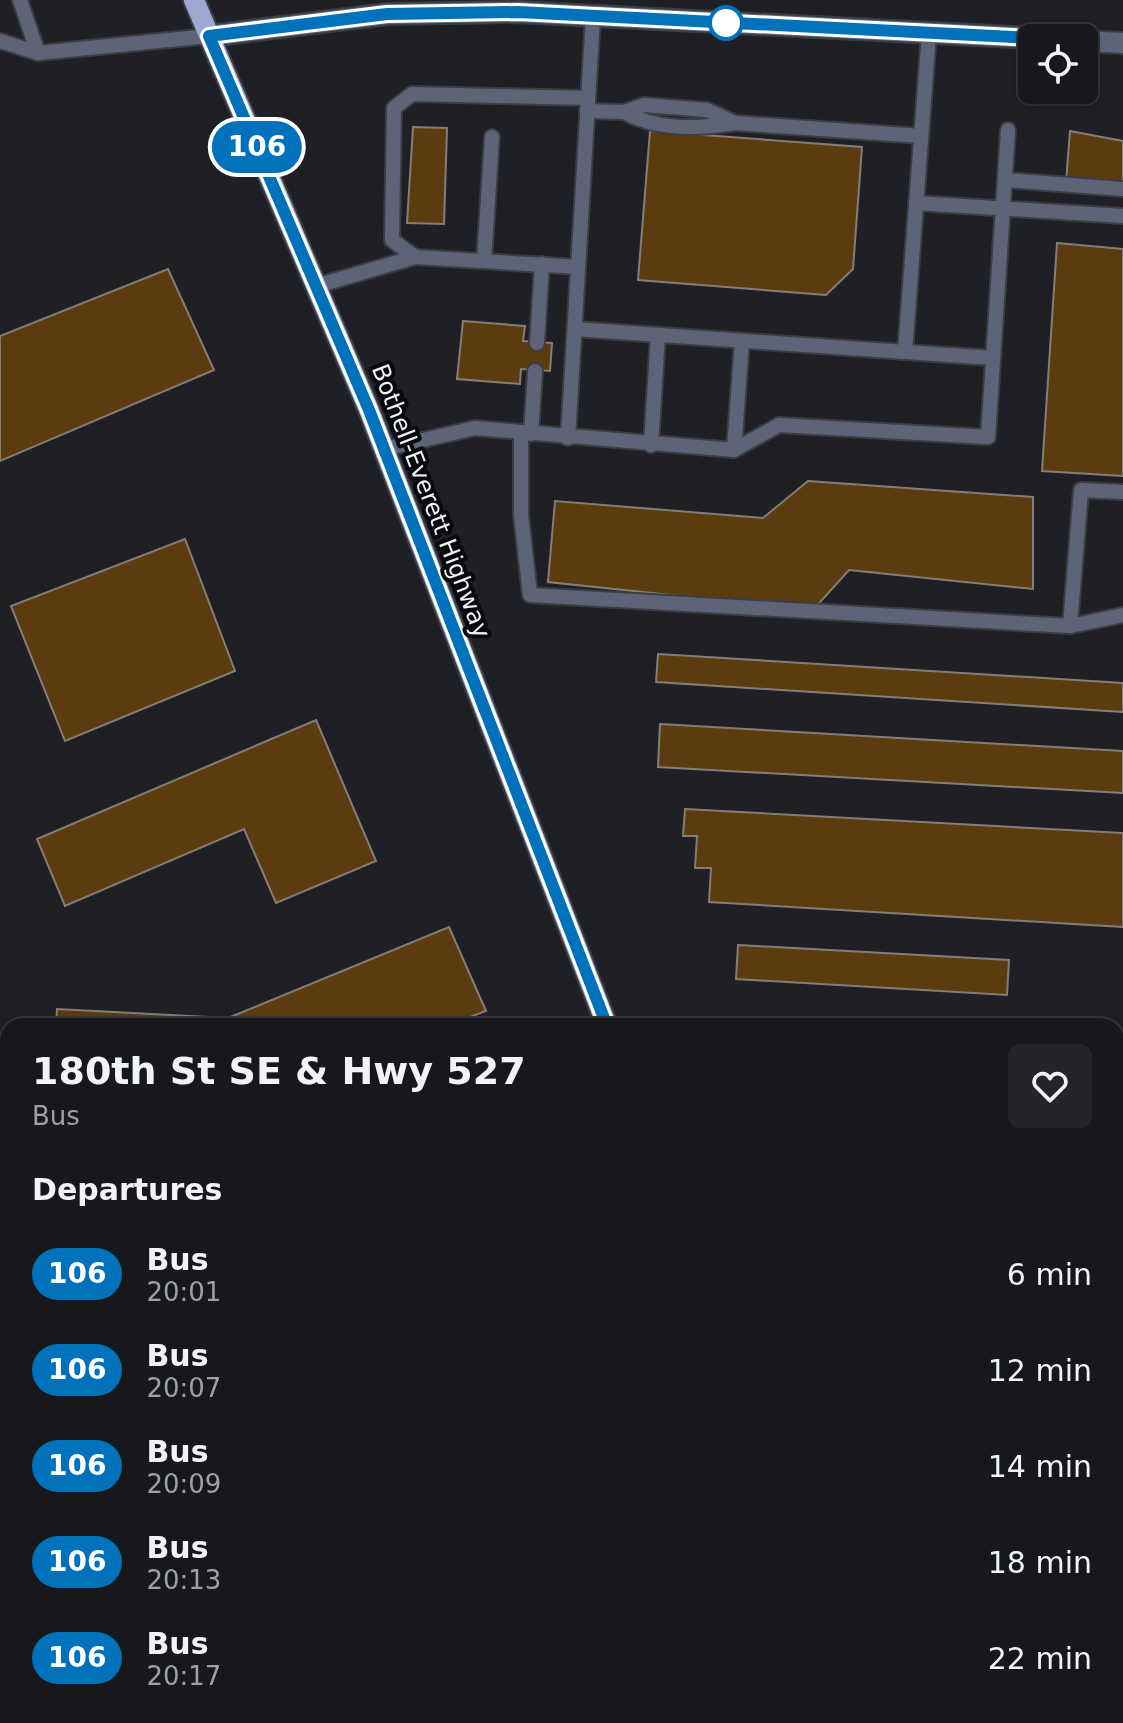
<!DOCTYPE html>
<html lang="en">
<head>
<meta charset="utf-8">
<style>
	:root { --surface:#16181c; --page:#232529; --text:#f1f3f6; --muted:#9ea0a3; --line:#35373b }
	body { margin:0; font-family:"DejaVu Sans",sans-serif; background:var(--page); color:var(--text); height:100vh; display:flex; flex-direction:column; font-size:30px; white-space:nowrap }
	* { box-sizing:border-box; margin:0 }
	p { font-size:26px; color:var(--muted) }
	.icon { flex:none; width:44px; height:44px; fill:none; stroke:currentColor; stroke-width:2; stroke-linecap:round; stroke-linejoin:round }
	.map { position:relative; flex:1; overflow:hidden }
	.drawer { position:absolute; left:0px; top:1018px; width:1124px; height:706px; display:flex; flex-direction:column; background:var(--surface); border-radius:24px 24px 0 0; box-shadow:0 2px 6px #0004,0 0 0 2px var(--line) }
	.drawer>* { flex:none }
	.badge { padding:0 16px; border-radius:26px; font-size:28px; line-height:52px }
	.tools { position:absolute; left:1018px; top:24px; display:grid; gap:16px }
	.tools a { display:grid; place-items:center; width:80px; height:80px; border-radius:12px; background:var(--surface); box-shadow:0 2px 6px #0004,0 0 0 2px var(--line); font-size:40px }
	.map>.badge { position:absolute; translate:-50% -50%; box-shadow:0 0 0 4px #fff }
	h2 { padding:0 32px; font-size:30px; line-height:72px }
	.round { display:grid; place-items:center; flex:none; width:84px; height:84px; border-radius:12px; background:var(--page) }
	.headline { display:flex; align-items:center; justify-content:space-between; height:136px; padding:0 32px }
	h1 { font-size:38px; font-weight:700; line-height:60px }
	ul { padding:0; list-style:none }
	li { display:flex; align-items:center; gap:24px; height:96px; padding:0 32px }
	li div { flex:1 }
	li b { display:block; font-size:30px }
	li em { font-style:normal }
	li .badge { min-width:88px; font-weight:700; text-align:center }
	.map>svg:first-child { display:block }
	.building { fill:#5c3b0f; stroke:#847e77; stroke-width:2 }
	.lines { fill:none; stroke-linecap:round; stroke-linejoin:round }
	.service-casing { stroke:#3b3d43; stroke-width:18 }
	.tertiary-casing { stroke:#3b3d43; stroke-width:24 }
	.primary-casing { stroke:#3b3d43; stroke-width:24 }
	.service { stroke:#5e6478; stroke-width:14 }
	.tertiary { stroke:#5e6478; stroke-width:20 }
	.primary { stroke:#9da8d2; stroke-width:20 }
	.line-casing { stroke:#fff; stroke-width:18 }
	.line { stroke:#0072bc; stroke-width:12 }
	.stop-dot { fill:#fff; stroke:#0072bc; stroke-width:4 }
	.labels { text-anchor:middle; stroke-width:8; stroke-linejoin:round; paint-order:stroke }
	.street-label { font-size:24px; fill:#eff1f5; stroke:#090a0c }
</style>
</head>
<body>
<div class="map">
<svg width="1123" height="1723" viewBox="0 0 1123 1723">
	<rect width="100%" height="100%" fill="#1e2026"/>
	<!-- building -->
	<g class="building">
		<path d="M413,127L447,128L444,224L407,223Z"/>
		<path d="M650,131L862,147L853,269L826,295L638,280Z"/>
		<path d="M1070,131L1123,141V182H1066Z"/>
		<path d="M1057,243L1123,249V476L1042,471Z"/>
		<path d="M168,269L214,370L0,461V336Z"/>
		<path d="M463,321L525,326L523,341L552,343L550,371L521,369L520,384L457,379Z"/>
		<path d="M808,481L1033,497V589L849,570L813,610L548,582L555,501L763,518Z"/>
		<path d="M185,539L235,671L65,741L11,606Z"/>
		<path d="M658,654L1123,683V712L656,682Z"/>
		<path d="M316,720L376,861L276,903L244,829L65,906L37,839Z"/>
		<path d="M660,724L1123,751V793L658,767Z"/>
		<path d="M685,809L1123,833V927L709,902L711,868H695L697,836H683Z"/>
		<path d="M449,927L486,1011L446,1026H56L57,1009L228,1018Z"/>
		<path d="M738,945L1009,960L1007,995L736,979Z"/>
		<rect x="1116" y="1045" width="7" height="34"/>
		<path d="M1116,1082L1123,1083V1315L1116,1314Z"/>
		<path d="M1116,1468H1123V1699L1116,1698Z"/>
	</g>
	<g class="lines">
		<!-- service casing -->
		<g class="service-casing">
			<g id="service">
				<path d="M20,0L38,53"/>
				<path d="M0,41L38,53L209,36"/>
				<path d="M587,111L624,112L644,105L707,110L735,123L921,136"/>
				<path d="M624,112C656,130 699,129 735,123"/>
				<path d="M1005,180L1123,189"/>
				<path d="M916,203L1123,216"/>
				<path d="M415,257L392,240L394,108L412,94L588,98"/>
				<path d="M484,261L492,137"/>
				<path d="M316,286L415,257L578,267"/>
				<path d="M575,329L905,352L929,33"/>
				<path d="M537,343L542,264"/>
				<path d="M905,352L993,358"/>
				<path d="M521,433V515L530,595L1070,626L1123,615"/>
				<path d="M531,434L535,371"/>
				<path d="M568,438L593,16"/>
				<path d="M651,445L658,335"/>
				<path d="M384,449L475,428L734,450L779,425L988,437L1008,130"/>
				<path d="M734,450L742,341"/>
				<path d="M1070,626L1081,490L1123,492"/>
				<path d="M1116,1398L1123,1399"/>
			</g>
		</g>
		<!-- tertiary casing -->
		<g class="tertiary-casing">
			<g id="tertiary">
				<path d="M209,36L387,14L518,12L1032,38"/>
				<path d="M1084,41L1123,43"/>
				<path d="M0,1347H8"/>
			</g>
		</g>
		<!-- primary casing -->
		<g class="primary-casing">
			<g id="primary">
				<path d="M194,0L369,410L607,1026"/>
				<path d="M747,1716L748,1723"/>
			</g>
		</g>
		<!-- service -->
		<use href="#service" class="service"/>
		<!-- tertiary -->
		<use href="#tertiary" class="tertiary"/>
		<!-- primary -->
		<use href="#primary" class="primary"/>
	</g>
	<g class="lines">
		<!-- line casing -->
		<g class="line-casing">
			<path id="line" d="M607,1026L369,410L209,36L387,14L518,12L1032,38"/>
		</g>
		<!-- line -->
		<use href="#line" class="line"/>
	</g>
	<!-- markers -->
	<circle class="stop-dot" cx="726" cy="23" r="16"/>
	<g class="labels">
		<!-- street labels -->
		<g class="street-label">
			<text transform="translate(431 501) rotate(69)" y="8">Bothell-Everett Highway</text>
		</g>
	</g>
</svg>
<div class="tools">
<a><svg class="icon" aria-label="locate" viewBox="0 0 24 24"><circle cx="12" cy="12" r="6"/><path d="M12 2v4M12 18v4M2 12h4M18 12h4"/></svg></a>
</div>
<b class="badge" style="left:257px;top:147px;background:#0072bc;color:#fff">106</b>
<section class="drawer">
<div class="headline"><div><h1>180th St SE &amp; Hwy 527</h1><p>Bus</p></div><a class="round"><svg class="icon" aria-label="heart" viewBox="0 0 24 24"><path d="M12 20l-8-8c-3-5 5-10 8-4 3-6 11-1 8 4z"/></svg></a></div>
<h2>Departures</h2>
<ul>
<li><span class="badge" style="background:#0072bc;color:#fff">106</span><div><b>Bus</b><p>20:01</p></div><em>6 min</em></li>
<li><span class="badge" style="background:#0072bc;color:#fff">106</span><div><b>Bus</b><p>20:07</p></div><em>12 min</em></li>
<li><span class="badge" style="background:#0072bc;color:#fff">106</span><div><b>Bus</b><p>20:09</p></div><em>14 min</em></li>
<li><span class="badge" style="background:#0072bc;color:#fff">106</span><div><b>Bus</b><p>20:13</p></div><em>18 min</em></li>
<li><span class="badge" style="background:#0072bc;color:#fff">106</span><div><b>Bus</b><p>20:17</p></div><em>22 min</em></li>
</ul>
</section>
</div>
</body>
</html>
